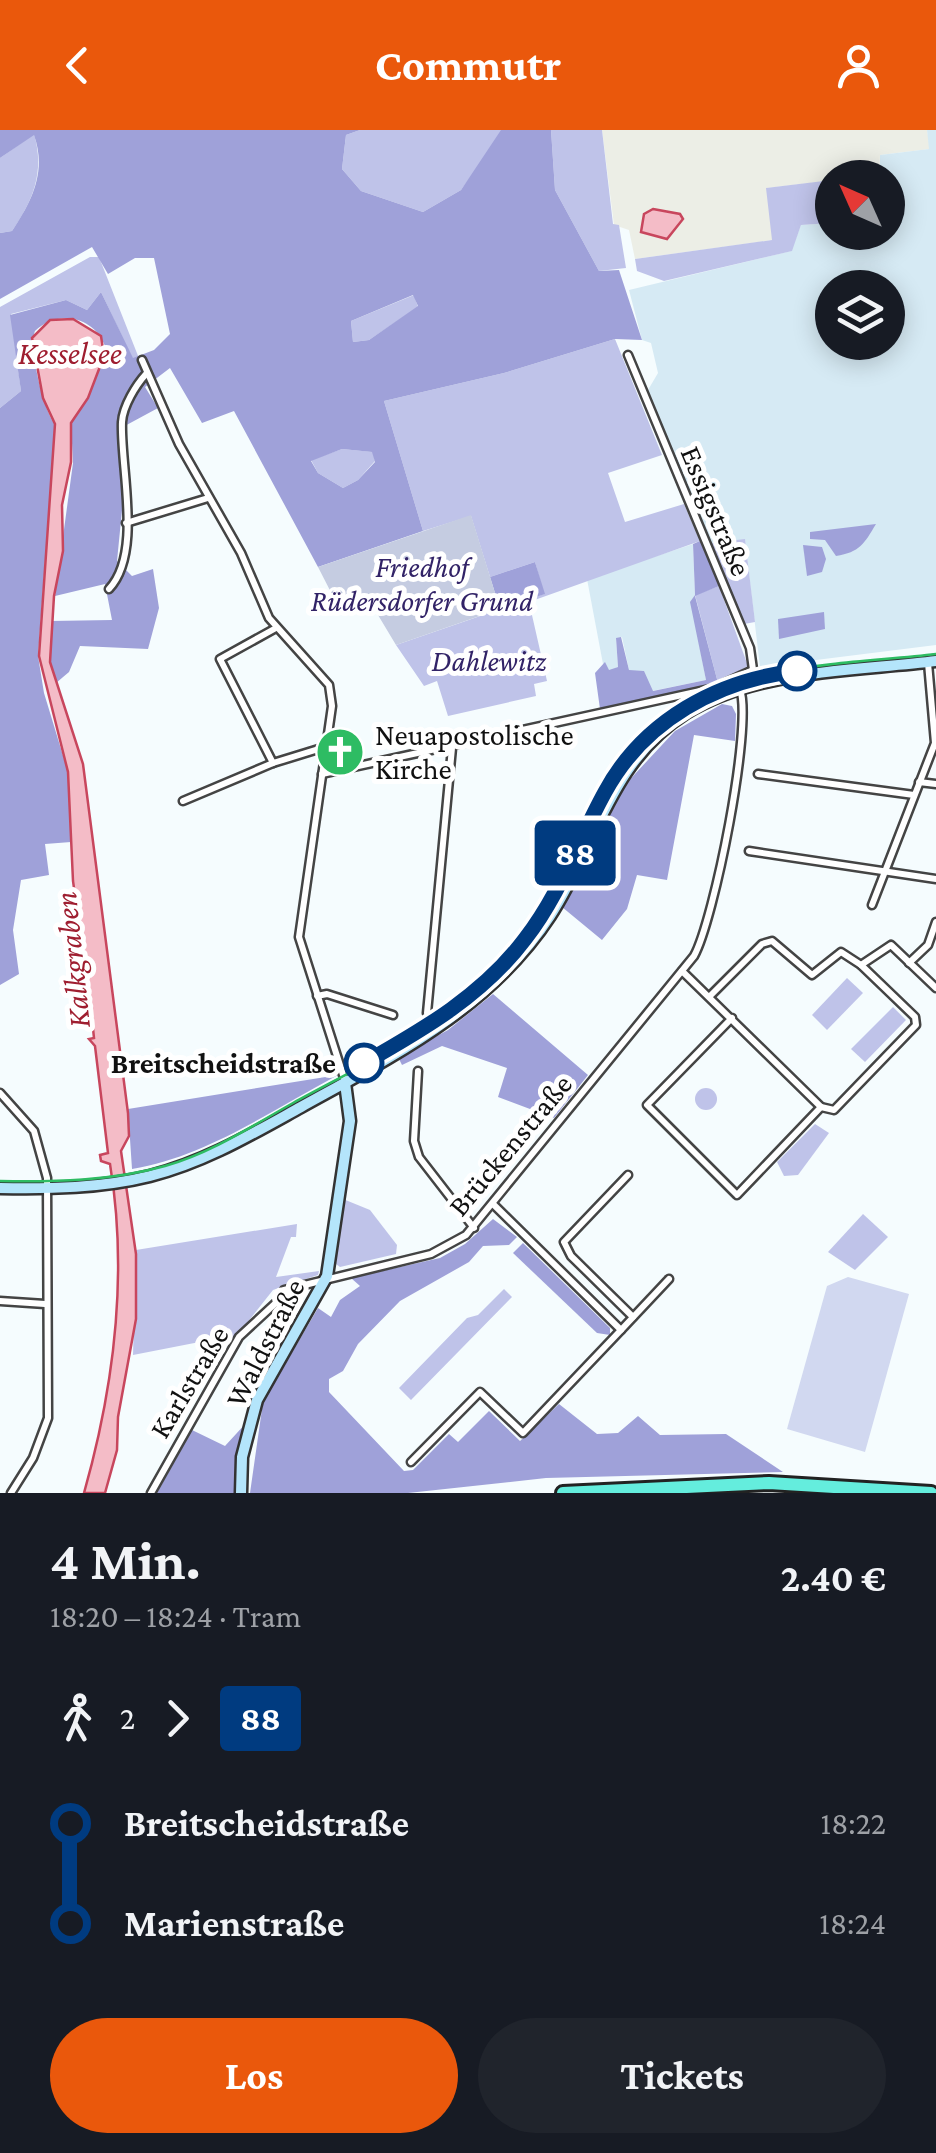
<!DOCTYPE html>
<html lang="de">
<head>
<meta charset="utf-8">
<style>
	:root { --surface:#171b24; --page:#20242c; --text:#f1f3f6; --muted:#9ea1a6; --accent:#ea580c }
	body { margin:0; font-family:"Crimson Pro",serif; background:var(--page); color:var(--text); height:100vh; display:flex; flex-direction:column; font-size:38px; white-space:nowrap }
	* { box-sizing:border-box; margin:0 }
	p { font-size:32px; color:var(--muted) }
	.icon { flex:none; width:55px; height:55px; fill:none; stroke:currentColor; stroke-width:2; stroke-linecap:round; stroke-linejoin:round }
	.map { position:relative; height:1363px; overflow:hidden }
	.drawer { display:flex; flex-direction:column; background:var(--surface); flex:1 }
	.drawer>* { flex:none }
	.badge { padding:0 20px; border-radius:8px; font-size:35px; line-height:65px }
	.needle { width:65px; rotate:315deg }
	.fabs { position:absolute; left:815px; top:30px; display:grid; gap:20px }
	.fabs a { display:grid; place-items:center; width:90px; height:90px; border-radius:50%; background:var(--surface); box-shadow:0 5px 25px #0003; font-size:50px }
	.map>.badge { position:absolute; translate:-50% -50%; box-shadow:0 0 0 5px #fff }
	.legs { display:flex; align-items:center; gap:15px; height:110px; padding:0 50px; font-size:32px }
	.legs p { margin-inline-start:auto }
	.head { display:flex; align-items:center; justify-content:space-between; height:170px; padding:0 50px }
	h1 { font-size:55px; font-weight:700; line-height:75px }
	.cta { display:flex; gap:20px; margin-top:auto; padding:20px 50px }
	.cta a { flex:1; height:115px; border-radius:60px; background:var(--accent); color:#fff; font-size:40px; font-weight:700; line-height:115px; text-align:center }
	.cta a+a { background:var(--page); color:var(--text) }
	ul { padding:0 50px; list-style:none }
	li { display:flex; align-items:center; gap:35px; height:100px; font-size:38px }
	li i { display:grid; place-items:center; width:15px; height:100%; margin:0 12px; background:currentColor }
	li i::after { content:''; width:25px; height:25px; margin:-12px; border:8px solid; border-radius:50%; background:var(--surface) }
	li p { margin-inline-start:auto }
	li:first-child i { background:linear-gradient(#0000 50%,currentColor 0) }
	li:last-child i { background:linear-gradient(currentColor 50%,#0000 0) }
	header { display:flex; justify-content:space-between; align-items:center; height:130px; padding:0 50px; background:var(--accent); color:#fff; font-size:45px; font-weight:700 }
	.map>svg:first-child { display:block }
	.industrial { fill:#eceee6 }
	.farmland { fill:#d6eaf4; fill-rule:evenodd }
	.green { fill:#bfc3e9 }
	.forest { fill:#9fa1d9; fill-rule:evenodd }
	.cemetery { fill:#c5cce1 }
	.pitch { fill:#d1d8f0 }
	.water { fill:#f4bcc7; stroke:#c8465d; stroke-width:2.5 }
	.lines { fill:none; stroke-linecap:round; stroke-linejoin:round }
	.street-casing { stroke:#444; stroke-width:11 }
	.secondary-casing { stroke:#333; stroke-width:15 }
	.highway-casing { stroke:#222; stroke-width:18 }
	.street { stroke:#fff; stroke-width:6 }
	.secondary { stroke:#b4e5fb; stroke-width:10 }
	.highway { stroke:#64eddd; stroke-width:12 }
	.tram { stroke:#2ebc63; stroke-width:2.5 }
	.line-1-casing { stroke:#fff; stroke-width:22 }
	.line-1 { stroke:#003b80; stroke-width:15 }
	.stop-1-dot { fill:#fff; stroke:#003b80; stroke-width:5 }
	.labels { text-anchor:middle; stroke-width:10; stroke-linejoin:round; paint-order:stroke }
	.street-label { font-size:30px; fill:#111; stroke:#fff }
	.park-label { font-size:30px; font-style:italic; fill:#322367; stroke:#fff }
	.poi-label { font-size:30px; fill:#111; stroke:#fff; text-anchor:start }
	.stop-label { font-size:30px; font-weight:bold; fill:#111; stroke:#fff; text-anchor:end }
	.water-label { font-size:32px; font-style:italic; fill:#9f1e30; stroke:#fff }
</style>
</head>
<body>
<header><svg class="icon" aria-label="back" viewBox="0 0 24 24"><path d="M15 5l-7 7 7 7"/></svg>Commutr<svg class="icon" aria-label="person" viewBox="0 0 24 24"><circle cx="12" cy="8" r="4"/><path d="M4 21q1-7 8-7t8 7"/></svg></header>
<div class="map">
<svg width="936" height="1363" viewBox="0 0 936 1363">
	<rect width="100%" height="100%" fill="#f5fcfe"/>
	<!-- industrial -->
	<path class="industrial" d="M602,0H927L930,19L880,25L879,45L767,58L773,110L635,129L629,100L614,95Z"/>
	<!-- farmland -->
	<g class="farmland">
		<path d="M927,0H936V515L760,537L745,410L711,413L648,260L658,243L651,213L642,210L629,160L791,121L801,95L832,93V102H888V78L897,73L895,54L880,47V25L929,19ZM832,158H888V212H832Z"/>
		<path d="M693,414L695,465L691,472L706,550L652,561L629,540L622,507L616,509L618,537L609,541L603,534L587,449Z"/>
	</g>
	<!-- green -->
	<g class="green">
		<path d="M360,0H501V5L461,60L423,82L361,61L342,39L346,5Z"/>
		<path d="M551,0H602L613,94L619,95L626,138L599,141L555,60Z"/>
		<path d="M34,4C45,42 33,70 12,101L0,103V28Z"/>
		<path d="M832,50V93L801,95L792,121L664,151L637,141L635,129L772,110L766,58Z"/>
		<path d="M90,127H99L144,241L139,242L101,162L87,180L66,170L11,184L21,261L0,278V177Z"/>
		<path d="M414,165L418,177L369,210L353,212L351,191Z"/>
		<path d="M615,209L662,325L608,343L625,392L684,374L700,411L529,472L547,551L534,554L536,566L448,586L437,551L424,556L396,515L544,464L535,432L490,447L471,386L423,401L384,271L504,243Z"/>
		<path d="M342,319L373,322L375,331L358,350L343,358L318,343L311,330Z"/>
		<path d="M745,409L755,492L744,494L711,413Z"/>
		<path d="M719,456L748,536L718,553L695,465Z"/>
		<path d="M847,848L863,863L827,900L812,885Z"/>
		<path d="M893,877L906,890L865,932L851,919Z"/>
		<circle cx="706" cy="969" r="11"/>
		<path d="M815,994L829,1003L798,1045L784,1046L777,1032Z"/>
		<path d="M343,1069L370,1080L397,1115L396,1124L340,1137L336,1134Z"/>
		<path d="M863,1084L888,1107L855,1140L828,1122Z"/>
		<path d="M297,1094L296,1107H291L276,1147L319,1141L318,1145L273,1160L232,1212L220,1208L133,1225L136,1120Z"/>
		<path d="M504,1159L512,1167L411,1270L399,1258L467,1188L478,1185Z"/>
	</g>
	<!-- forest -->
	<g class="forest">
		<path d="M0,0H360L346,5L342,39L361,61L423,82L461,60L501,0H551L555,60L599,141L619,140L642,210L615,209L504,243L384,271L423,401L318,437L234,281L202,293L170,238L145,257L158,278L121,298L125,350L117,431L132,446L153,439L159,478L148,519L80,516L69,542L56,553L50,532L51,491L112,490L105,454L55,466L73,333L71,293L88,269L105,216C94,186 57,179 35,201C28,217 44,282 55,294L38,526L44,563L68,642L71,712L45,714L49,745L21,750L13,800L19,844L0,855V278L21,261L10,185L66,170L87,180L101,162L133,228L154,220L170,204L154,128H135L108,144L92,117L0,169V103L12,101C32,71 47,41 34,5L0,28ZM413,165L418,176L369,210L353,212L351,191ZM342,319L372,322L375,332L358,350L343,358L318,343L311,331Z"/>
		<path d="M876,394C864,414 860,422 836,426L825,410L810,409V402Z"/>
		<path d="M700,411L719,456L695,466L718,553L600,579L595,543L605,532L609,540L618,537L616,508L621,507L629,540L644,541L653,561L706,550L690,472L695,465L693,414Z"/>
		<path d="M803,415L822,417L826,429L822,442L807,446Z"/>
		<path d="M535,432L545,464L500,479L490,447Z"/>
		<path d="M824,482L825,499L779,509L778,489Z"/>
		<path d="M722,574L732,576L736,584L735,611L694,605L667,750L637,745L627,779L602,810L562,777L621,659L675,601Z"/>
		<path d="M493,864L588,945L554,988L498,967L507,938L442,916L402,935L398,927L448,900Z"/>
		<path d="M338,945C272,980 206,1027 132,1039L128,979Z"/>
		<path d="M493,1089L517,1107L509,1115L483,1116L469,1132L400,1171L358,1214L343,1241L329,1249V1262L404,1341L413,1340L449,1304L458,1312L489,1281L520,1311L559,1274L597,1304L618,1303L638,1286L660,1305L726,1304L783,1342L546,1348L408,1363H250L263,1272L318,1178L331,1187L340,1170L360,1156L351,1148L440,1128L465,1114Z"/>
		<path d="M523,1113L610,1198V1205L597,1203L513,1123Z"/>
		<path d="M247,1292L237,1363H157L192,1300L225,1316Z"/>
	</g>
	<!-- cemetery -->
	<path class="cemetery" d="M471,385L500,479L396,515L366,465L338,476L318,437Z"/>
	<!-- pitch -->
	<path class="pitch" d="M848,1147L909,1164L865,1322L787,1299L827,1156Z"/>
	<!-- water -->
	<g class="water">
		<path d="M653,79L680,84L683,89L667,109L641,102L644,84Z"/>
		<path d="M73,189L101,206L104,226L88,268L71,293V332L62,375L63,421L54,466L50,532L83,634L128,983L129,1006L121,1021L136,1124V1189L118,1287L117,1320L105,1363H84C114,1257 128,1143 110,1034L101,1031L100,1025L108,1023L95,916L89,909L94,908L92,889L85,890L83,885L91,882L89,868L81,867L88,865V857H82L87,852L86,846H77L85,841L75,843L85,838L76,834L84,831L73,751L68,642L39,526L55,294L43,268L32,208L50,190Z"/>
	</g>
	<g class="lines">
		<!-- street casing -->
		<g class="street-casing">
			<g id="street">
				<path d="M628,225L750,518L755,554"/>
				<path d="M142,230L179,314L241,423L269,488L329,555L332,576L299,807L345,951"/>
				<path d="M126,393L208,368"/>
				<path d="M109,459C143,423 120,337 122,292C123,276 136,255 146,244"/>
				<path d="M273,633L220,529L276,498"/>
				<path d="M322,644L714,558L753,540"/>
				<path d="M758,644L914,665"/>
				<path d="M919,652L936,654"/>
				<path d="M183,671L273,633L325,617"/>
				<path d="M749,721L936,749"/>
				<path d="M872,775L935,613L928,533"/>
				<path d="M909,833L928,815L936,792"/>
				<path d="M861,835L891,815L936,858"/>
				<path d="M682,841L821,977L737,1065L647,975L732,888"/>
				<path d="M317,866L327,864L393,885"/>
				<path d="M710,866L762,814L772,811L812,845L841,822L861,835L915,887L916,895L834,980L821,977"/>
				<path d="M435,899L427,883L452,618"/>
				<path d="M418,941L414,1011L419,1027L474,1098"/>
				<path d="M0,963L34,1001L47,1048L48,1288L33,1328L11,1363"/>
				<path d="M628,1045L564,1112L571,1126L633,1187"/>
				<path d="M0,1171L45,1174"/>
				<path d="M621,1200L669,1149"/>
				<path d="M411,1332L480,1262L523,1303L621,1200L493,1074"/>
				<path d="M151,1363L239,1207L280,1169L284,1160L431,1124L466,1105L694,826C714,790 753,596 740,559"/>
			</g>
		</g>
		<!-- secondary casing -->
		<g class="secondary-casing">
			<g id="secondary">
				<path d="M0,1058C49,1059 102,1058 150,1046C205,1032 252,1004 301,977C393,926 490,878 550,786C596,715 609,632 686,583C757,539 856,541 936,531"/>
				<path d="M241,1363L242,1327L257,1270L327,1146L350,991L345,953"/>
			</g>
		</g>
		<!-- highway casing -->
		<g class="highway-casing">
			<path id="highway" d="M563,1363L769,1353L931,1363"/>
		</g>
		<!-- street -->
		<use href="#street" class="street"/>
		<!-- secondary -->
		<use href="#secondary" class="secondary"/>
		<!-- highway -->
		<use href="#highway" class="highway"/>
		<!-- tram -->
		<path class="tram" d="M0,1051C55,1052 111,1051 165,1036C211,1023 252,996 293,973C377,927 474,884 530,803C582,727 600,634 680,581C753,532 852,534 936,524"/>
	</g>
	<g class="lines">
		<!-- line-1 casing -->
		<g class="line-1-casing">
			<path id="line-1" d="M364,933C424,899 483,865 525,809C560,764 578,711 605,662C644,590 718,550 797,541"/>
		</g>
		<!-- line-1 -->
		<use href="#line-1" class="line-1"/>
	</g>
	<!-- icons -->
	<defs>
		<g id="church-disc" transform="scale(2.5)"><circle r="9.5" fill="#2ebc63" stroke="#fff"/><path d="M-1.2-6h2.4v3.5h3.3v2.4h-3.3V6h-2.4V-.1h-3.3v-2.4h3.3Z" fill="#fff"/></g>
	</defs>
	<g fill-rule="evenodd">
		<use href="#church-disc" x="340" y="622"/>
	</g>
	<!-- markers -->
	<g class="stop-1-dot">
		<circle cx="797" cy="541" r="18"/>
		<circle cx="364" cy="933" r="18"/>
	</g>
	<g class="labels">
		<!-- street labels -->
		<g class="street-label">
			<text transform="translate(716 381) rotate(67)" y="10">Essigstraße</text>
			<text transform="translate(510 1015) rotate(-50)" y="10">Brückenstraße</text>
			<text transform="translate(265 1213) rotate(-63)" y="10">Waldstraße</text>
			<text transform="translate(189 1252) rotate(-59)" y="10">Karlstraße</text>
		</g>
		<!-- park labels -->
		<g class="park-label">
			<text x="422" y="447">Friedhof<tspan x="422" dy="34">Rüdersdorfer Grund</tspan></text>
			<text x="489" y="541">Dahlewitz</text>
		</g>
		<!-- poi labels -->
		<g class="poi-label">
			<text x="375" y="615">Neuapostolische<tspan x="375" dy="34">Kirche</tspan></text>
		</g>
		<!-- stop labels -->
		<g class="stop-label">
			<text x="336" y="943">Breitscheidstraße</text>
		</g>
		<!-- water labels -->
		<g class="water-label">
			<text x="70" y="234">Kesselsee</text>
			<text transform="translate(72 830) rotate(-96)" y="11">Kalkgraben</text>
		</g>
	</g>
</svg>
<div class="fabs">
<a><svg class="needle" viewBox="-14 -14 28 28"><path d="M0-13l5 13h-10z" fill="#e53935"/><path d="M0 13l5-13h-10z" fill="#9ea1a6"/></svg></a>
<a><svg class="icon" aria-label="layers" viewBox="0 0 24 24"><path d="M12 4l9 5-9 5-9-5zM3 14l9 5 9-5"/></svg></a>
</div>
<b class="badge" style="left:575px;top:723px;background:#003b80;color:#fff">88</b>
</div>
<section class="drawer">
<div class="head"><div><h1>4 Min.</h1><p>18:20 – 18:24 · Tram</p></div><b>2.40 €</b></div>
<div class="legs"><svg class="icon" aria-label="walk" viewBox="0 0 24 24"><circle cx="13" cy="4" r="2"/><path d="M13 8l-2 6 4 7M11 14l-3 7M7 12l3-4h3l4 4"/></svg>2<svg class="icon" aria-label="forward" viewBox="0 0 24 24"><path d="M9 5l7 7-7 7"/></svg><b class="badge" style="background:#003b80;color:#fff">88</b></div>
<ul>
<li><i style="color:#003b80"></i><b>Breitscheidstraße</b><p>18:22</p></li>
<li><i style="color:#003b80"></i><b>Marienstraße</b><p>18:24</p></li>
</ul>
<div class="cta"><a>Los</a><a>Tickets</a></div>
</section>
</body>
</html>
